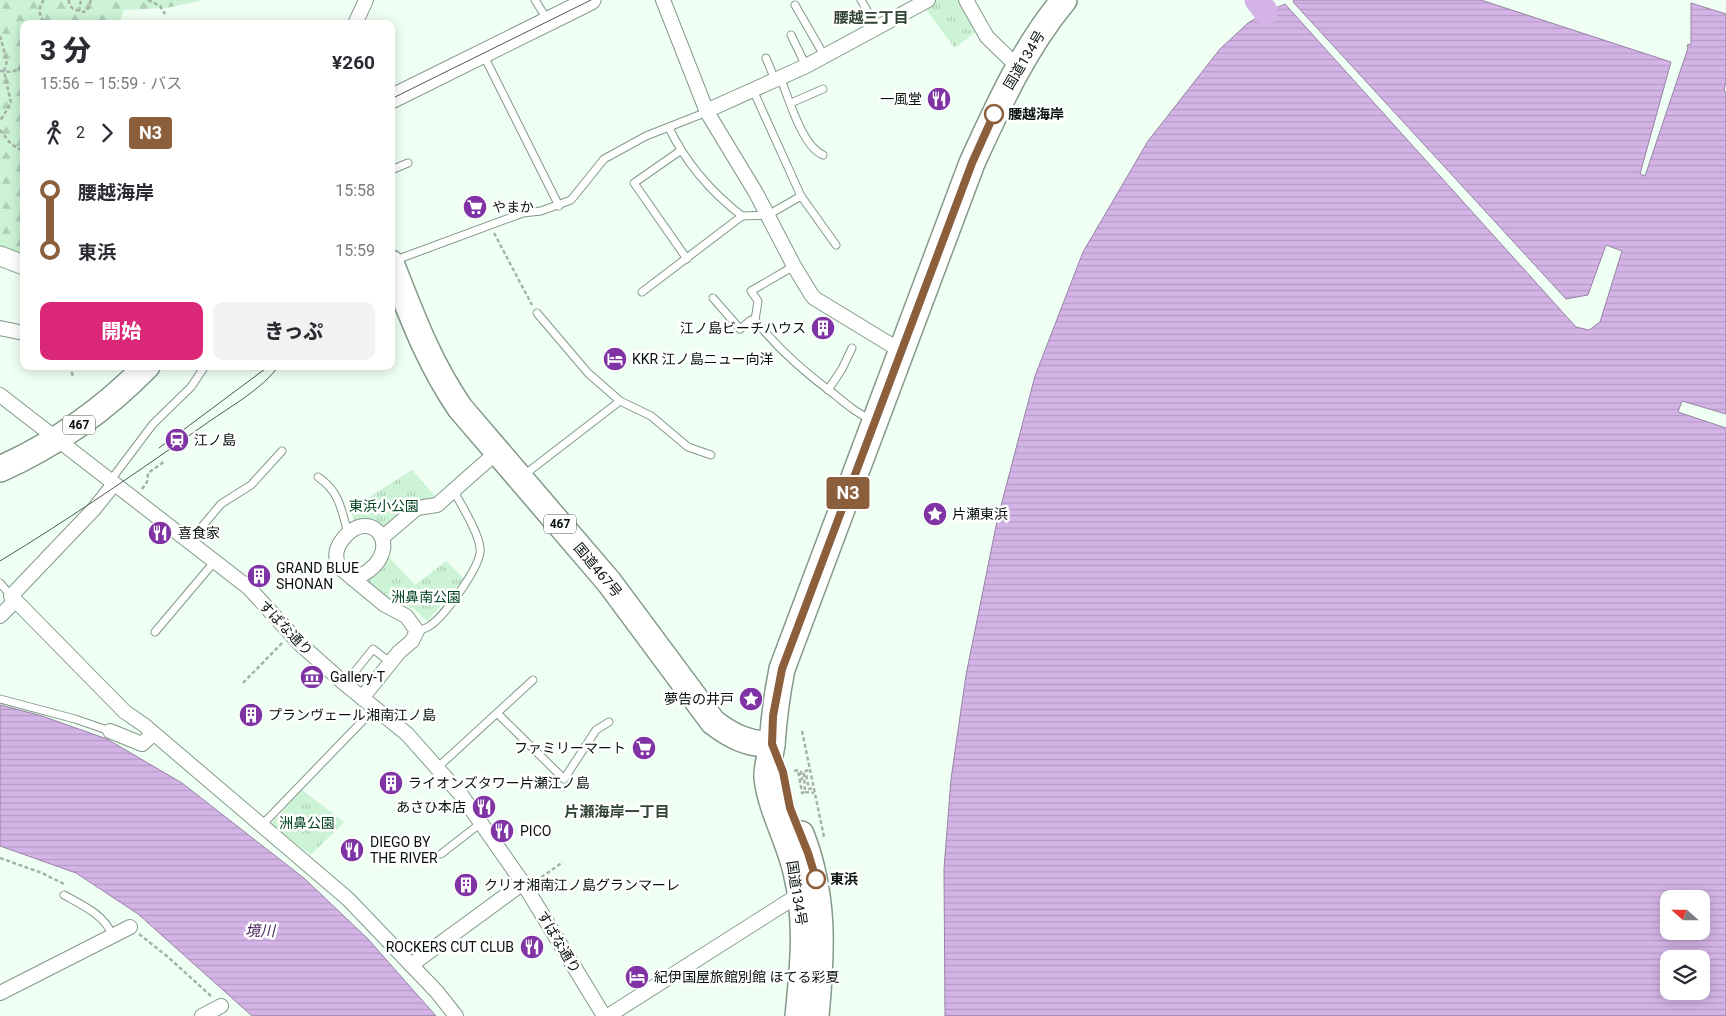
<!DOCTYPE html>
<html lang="ja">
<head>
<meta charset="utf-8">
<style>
	:root { --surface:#fff; --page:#f2f2f3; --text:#2b2b33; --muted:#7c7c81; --accent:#db2777 }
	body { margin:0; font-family:Roboto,"Noto Sans JP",sans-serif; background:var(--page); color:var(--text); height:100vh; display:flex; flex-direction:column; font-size:19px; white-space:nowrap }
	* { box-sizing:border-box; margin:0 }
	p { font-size:16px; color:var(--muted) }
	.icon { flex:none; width:28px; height:28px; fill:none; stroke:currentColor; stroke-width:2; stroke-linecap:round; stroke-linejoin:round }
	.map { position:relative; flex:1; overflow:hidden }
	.sheet { position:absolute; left:20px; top:20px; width:375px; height:350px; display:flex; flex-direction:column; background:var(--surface); border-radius:10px; box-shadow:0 2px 12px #0003 }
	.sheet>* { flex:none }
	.badge { padding:0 10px; border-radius:4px; font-size:18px; line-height:32px }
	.needle { width:32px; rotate:291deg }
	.fabs { position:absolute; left:1660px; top:890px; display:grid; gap:10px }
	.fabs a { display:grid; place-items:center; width:50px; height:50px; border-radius:10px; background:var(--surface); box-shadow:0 2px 12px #0003; font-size:25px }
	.map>.badge { position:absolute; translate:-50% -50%; box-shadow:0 0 0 2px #fff }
	.legs { display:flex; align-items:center; gap:8px; height:55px; padding:0 20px; font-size:16px }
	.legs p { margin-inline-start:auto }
	.head { display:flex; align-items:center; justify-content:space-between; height:85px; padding:0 20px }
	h1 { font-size:28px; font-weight:800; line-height:38px }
	.primary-button { display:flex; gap:10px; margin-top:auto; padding:10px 20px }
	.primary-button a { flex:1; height:58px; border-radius:10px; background:var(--accent); color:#fff; font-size:20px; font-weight:800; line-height:58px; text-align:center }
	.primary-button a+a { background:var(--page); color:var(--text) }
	ul { padding:0 20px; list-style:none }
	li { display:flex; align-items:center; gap:18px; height:60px; font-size:19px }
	li i { display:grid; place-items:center; width:8px; height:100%; margin:0 6px; background:currentColor }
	li i::after { content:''; width:12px; height:12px; margin:-6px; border:4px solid; border-radius:50%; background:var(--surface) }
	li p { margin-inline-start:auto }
	li:first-child i { background:linear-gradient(#0000 50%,currentColor 0) }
	li:last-child i { background:linear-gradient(currentColor 50%,#0000 0) }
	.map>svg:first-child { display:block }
	.forest { fill:url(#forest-firs) }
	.park { fill:url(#park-tufts) }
	.water { fill:url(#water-rules); stroke:#9783a5; fill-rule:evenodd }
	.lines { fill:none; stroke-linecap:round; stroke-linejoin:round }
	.river { stroke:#d4b4e7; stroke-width:25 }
	.lane-casing { stroke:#839989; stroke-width:9 }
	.street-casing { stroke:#839989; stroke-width:16 }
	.secondary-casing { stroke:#839989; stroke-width:21 }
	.highway-casing { stroke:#839989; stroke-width:28 }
	.path { stroke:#a5b2a9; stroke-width:2.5; stroke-dasharray:4 2.5; stroke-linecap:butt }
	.lane { stroke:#fff; stroke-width:7 }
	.street { stroke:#fff; stroke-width:14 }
	.secondary { stroke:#fff; stroke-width:19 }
	.highway { stroke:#fff; stroke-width:25 }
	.tram { stroke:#4f5951; stroke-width:1 }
	.line-1-casing { stroke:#fff; stroke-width:11 }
	.line-1 { stroke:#8b5e3c; stroke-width:8 }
	.stop-1-dot { fill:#fff; stroke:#8b5e3c; stroke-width:2.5 }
	.labels { text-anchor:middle; stroke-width:5; stroke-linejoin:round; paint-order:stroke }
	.shield { fill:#fff; stroke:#545955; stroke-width:1 }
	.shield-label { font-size:12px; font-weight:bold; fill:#0a120c }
	.street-label { font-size:14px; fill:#0a120c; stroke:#fff }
	.poi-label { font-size:14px; fill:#0a120c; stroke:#fff; text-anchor:start }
	.stop-label { font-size:14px; font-weight:bold; fill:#0a120c; stroke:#fff; text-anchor:start }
	.park-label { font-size:14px; fill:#004320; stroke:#fff }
	.neighbourhood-label { font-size:15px; font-weight:bold; fill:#314436; stroke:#fff }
	.water-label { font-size:15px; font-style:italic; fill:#481f5b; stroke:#fff }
</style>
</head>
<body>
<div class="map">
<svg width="1726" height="1016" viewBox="0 0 1726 1016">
	<defs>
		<pattern id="forest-firs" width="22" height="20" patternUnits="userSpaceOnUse" patternTransform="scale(1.25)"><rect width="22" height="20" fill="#ccf3d5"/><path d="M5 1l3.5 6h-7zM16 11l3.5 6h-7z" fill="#aecfb6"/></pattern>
		<pattern id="park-tufts" width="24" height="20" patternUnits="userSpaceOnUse" patternTransform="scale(1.25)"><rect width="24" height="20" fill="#ccf3d5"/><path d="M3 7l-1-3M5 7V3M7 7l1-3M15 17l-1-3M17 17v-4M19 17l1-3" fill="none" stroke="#aecfb6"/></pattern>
		<pattern id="water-rules" width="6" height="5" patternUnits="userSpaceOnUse" patternTransform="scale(1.25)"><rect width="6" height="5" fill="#d4b4e7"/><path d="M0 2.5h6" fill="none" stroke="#b59ac5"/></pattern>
	</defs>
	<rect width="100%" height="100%" fill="#f0fff4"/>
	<!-- forest -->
	<path class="forest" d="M0,0H204L166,8L124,10L119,24H24V256L0,247Z"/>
	<!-- park -->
	<g class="park">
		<path d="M936,0H961L978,30L955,48L924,7Z"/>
		<path d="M412,470L435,496L417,502L384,528L371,521L356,523L349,510Z"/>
		<path d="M388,556L415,585L446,561L464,579L427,621L414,609L390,601L365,581Z"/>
		<path d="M302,790L344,822L311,855L271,824Z"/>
	</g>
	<!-- water -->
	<g class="water">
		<path d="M1294,0H1481L1671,62L1640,174L1645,176L1688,48L1687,45L1691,44V3L1726,14V81L1724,91L1726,92V414L1682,401L1678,412L1726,428V1016H945L944,869L951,779L966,675L997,521L1035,376L1083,252L1148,141L1220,49L1248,23L1266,12L1285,4L1576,327L1589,330L1600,322L1622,251L1606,245L1588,295L1566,299L1293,2ZM1669,899H1701V931H1669ZM1669,959H1701V991H1669Z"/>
		<path d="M0,705L42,716L107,739L182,783L305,879L368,939L436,1016H252L138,914L76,873L0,846Z"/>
	</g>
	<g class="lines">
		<!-- river -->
		<path class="river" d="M1257,0L1266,12"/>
		<!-- lane casing -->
		<g class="lane-casing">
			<g id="lane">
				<path d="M535,0L548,21"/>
				<path d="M861,0L877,28"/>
				<path d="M795,5L825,57"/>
				<path d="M791,35L806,66"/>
				<path d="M483,54L559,206"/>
				<path d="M766,58L775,80"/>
				<path d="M780,77C789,99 802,146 823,155"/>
				<path d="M791,103L823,89"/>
				<path d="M680,151L634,183L687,259"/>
				<path d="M391,170L408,163"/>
				<path d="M801,196L836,245"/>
				<path d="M742,216L768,215L801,196L753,90"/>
				<path d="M393,261L523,213L541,211L571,200L604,159L646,136L707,112"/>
				<path d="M794,266L751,291L758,301L755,320C778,349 804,372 834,394C846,404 858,414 872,420"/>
				<path d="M642,292L742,216C711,192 686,163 669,128"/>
				<path d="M713,298L740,329L751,320H755"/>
				<path d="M828,390L842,369L852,348"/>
				<path d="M620,401L651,416L688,447L711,455"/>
				<path d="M524,475L620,401L588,373L537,313"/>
				<path d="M318,477C340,492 341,509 348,533"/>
				<path d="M110,481L153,424L191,387L205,366"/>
				<path d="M189,542L221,504L251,485L282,451"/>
				<path d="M0,583L11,596"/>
				<path d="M417,631C421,630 427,628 431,625C445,615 483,564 480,548C478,531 462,507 454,491"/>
				<path d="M155,632L215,561"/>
				<path d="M345,684L373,649L391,663"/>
				<path d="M0,699L75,719L110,731"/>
				<path d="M497,713L564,779L596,730L609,722"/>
				<path d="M437,768L533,680"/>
				<path d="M261,826L374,709"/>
				<path d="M441,854L481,823"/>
				<path d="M64,895C82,905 105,915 112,935"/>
			</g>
		</g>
		<!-- street casing -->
		<g class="street-casing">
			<g id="street">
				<path d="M663,0L707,112L756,193L794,266L811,294L814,298L901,351"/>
				<path d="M966,0L987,37L1019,68"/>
				<path d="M355,24L366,0"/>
				<path d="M706,111L806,66L928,0"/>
				<path d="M0,328L24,333"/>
				<path d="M0,395L249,588L300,644L345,684L407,734L462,796L523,883L604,1016"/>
				<path d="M114,484L94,509L11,596L125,712L144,725L348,899L437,992L456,1016"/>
				<path d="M383,537L417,508L437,505L497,452"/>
				<path d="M353,579C411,556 373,501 343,539C336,548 334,555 339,567L385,605L406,616L417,631L412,641L399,652L362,698"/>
				<path d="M0,616L15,601"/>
				<path d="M110,731L142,744L153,734"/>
				<path d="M411,965L523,883"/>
				<path d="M0,993L130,927"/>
				<path d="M202,1016L221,1006"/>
				<path d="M608,1016L800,894"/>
			</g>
		</g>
		<!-- secondary casing -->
		<g class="secondary-casing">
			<g id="secondary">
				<path d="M391,99L591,0"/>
				<path d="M0,256L24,265"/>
			</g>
		</g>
		<!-- highway casing -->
		<g class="highway-casing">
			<g id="highway">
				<path d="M391,263C412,316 428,361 460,408L609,582L713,722C731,736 749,745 772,744"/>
				<path d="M0,469C56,444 104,410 147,366"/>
				<path d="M801,834C825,895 822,952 816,1016"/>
				<path d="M798,1016C803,968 808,920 796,872C789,840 771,811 767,778C766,767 771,755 772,744C774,718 777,694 782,669L972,163C998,106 1024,48 1064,0"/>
			</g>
		</g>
		<!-- path -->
		<g class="path">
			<path d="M44,0C37,9 39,15 45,24"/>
			<path d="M69,0V4L73,9L83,12L87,11L91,0"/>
			<path d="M148,0L160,6L165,14"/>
			<path d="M79,11L81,0"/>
			<path d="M0,36L7,61L4,71L11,103L0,121"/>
			<path d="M0,71L12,72L24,66"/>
			<path d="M0,130L11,144L24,152"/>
			<path d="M494,233L532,305"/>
			<path d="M69,366L73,376"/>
			<path d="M142,489L147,482L148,473L165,461"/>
			<path d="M243,683L282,643"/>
			<path d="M802,731L824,837"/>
			<path d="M794,771L798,770L802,793L805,792L804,774H806L809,789L813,788"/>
			<path d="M800,780L802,779L801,772L810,770"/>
			<path d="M805,792L814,793"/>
			<path d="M0,858L42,873L64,884"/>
			<path d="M536,881L563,862"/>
			<path d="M139,934L168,957L211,996"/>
		</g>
		<!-- lane -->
		<use href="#lane" class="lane"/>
		<!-- street -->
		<use href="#street" class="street"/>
		<!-- secondary -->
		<use href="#secondary" class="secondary"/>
		<!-- highway -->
		<use href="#highway" class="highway"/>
		<!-- tram -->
		<g class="tram">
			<path d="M391,99L591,0"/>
			<path d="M159,448L269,366"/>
			<path d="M0,561C71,518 139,471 207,423C231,406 261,390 279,366"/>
		</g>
	</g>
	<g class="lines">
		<!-- line-1 casing -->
		<g class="line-1-casing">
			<path id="line-1" d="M816,879L808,853L790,808L783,772L772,744L773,716L782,669L972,163L994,114"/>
		</g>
		<!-- line-1 -->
		<use href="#line-1" class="line-1"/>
	</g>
	<!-- icons -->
	<defs>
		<g id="restaurant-disc" transform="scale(1.25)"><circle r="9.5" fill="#8033a4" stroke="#fff"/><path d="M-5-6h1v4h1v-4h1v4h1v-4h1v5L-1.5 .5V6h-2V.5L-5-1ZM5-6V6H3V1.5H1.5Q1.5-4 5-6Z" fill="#fff"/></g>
		<g id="supermarket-disc" transform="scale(1.25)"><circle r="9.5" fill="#8033a4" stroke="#fff"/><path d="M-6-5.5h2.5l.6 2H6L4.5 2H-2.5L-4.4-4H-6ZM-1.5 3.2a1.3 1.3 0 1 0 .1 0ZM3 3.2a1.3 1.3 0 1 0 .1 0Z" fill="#fff"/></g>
		<g id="building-disc" transform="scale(1.25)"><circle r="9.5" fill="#8033a4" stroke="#fff"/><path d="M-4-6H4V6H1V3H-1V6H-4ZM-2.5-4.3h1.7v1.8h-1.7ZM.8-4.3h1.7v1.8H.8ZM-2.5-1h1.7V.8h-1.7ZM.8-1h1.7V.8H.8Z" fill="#fff"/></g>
		<g id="hotel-disc" transform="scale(1.25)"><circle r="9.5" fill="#8033a4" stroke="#fff"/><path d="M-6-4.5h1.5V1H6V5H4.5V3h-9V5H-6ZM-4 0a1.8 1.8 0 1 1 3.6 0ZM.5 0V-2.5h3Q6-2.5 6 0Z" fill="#fff"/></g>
		<g id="station-disc" transform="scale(1.25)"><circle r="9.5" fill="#8033a4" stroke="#fff"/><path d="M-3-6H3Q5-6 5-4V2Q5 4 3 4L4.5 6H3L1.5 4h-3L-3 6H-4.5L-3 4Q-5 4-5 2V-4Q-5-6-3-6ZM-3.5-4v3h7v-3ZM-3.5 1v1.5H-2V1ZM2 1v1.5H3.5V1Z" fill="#fff"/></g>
		<g id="sight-disc" transform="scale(1.25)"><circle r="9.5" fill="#8033a4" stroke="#fff"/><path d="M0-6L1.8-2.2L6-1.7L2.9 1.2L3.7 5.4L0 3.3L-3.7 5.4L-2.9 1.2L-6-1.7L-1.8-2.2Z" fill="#fff"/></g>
		<g id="museum-disc" transform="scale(1.25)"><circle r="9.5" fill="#8033a4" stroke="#fff"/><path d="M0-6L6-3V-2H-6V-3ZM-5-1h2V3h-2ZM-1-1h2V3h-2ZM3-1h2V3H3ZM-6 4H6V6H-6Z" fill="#fff"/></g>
	</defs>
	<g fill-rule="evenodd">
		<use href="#restaurant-disc" x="939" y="99"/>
		<use href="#supermarket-disc" x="475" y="207"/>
		<use href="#building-disc" x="823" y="328"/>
		<use href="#hotel-disc" x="615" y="359"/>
		<use href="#station-disc" x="177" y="440"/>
		<use href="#sight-disc" x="935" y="514"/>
		<use href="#restaurant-disc" x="160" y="533"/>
		<use href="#building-disc" x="259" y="576"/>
		<use href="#museum-disc" x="312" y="677"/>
		<use href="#sight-disc" x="751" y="699"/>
		<use href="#building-disc" x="251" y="715"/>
		<use href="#supermarket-disc" x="644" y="748"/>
		<use href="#building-disc" x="391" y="783"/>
		<use href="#restaurant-disc" x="484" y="807"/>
		<use href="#restaurant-disc" x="502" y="831"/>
		<use href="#restaurant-disc" x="352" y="850"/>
		<use href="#building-disc" x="466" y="885"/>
		<use href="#restaurant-disc" x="532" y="947"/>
		<use href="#hotel-disc" x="637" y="977"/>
	</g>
	<!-- markers -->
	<g class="stop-1-dot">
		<circle cx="994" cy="114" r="9"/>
		<circle cx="816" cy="879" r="9"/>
	</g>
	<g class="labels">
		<!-- shield labels -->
		<g class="shield">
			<rect x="63" y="415.5" width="32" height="19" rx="4"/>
			<rect x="544" y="514.5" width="32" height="19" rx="4"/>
		</g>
		<g class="shield-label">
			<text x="79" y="429">467</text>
			<text x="560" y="528">467</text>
		</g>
		<!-- street labels -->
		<g class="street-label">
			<text transform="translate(1024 60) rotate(-59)" y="5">国道134号</text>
			<text transform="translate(598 570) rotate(50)" y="5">国道467号</text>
			<text transform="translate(286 628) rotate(46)" y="5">すばな通り</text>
			<text transform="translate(797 893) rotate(81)" y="5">国道134号</text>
			<text transform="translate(559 942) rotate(59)" y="5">すばな通り</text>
		</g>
		<!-- poi labels -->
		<g class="poi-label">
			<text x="922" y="104" text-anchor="end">一風堂</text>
			<text x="492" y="212">やまか</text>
			<text x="806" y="333" text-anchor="end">江ノ島ビーチハウス</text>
			<text x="632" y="364">KKR 江ノ島ニュー向洋</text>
			<text x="194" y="445">江ノ島</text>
			<text x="952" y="519">片瀬東浜</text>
			<text x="178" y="538">喜食家</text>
			<text x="276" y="573">GRAND BLUE<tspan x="276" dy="16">SHONAN</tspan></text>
			<text x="330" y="682">Gallery-T</text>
			<text x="734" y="704" text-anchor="end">夢告の井戸</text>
			<text x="268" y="720">プランヴェール湘南江ノ島</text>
			<text x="626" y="753" text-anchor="end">ファミリーマート</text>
			<text x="408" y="788">ライオンズタワー片瀬江ノ島</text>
			<text x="466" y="812" text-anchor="end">あさひ本店</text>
			<text x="520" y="836">PICO</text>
			<text x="370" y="847">DIEGO BY<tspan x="370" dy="16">THE RIVER</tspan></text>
			<text x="484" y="890">クリオ湘南江ノ島グランマーレ</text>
			<text x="514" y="952" text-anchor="end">ROCKERS CUT CLUB</text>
			<text x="654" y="982">紀伊国屋旅館別館 ほてる彩夏</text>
		</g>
		<!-- stop labels -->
		<g class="stop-label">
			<text x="1008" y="119">腰越海岸</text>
			<text x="830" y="884">東浜</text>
		</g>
		<!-- park labels -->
		<g class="park-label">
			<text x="384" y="511">東浜小公園</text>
			<text x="426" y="602">洲鼻南公園</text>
			<text x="307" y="828">洲鼻公園</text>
		</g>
		<!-- neighbourhood labels -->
		<g class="neighbourhood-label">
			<text x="871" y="23">腰越三丁目</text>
			<text x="617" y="817">片瀬海岸一丁目</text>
		</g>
		<!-- water labels -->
		<g class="water-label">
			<text x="260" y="936">境川</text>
		</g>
	</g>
</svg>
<div class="fabs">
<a><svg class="needle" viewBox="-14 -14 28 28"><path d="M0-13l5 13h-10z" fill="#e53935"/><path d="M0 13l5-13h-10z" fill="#7c7c81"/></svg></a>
<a><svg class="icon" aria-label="layers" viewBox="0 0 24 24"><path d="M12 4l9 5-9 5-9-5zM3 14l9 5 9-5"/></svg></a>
</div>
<b class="badge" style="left:848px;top:493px;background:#8b5e3c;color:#fff">N3</b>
<section class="sheet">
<div class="head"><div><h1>3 分</h1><p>15:56 – 15:59 · バス</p></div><b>¥260</b></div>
<div class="legs"><svg class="icon" aria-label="walk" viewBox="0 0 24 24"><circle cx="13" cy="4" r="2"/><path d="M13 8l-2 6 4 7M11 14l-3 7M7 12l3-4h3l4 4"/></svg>2<svg class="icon" aria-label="forward" viewBox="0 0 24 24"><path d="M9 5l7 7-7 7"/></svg><b class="badge" style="background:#8b5e3c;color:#fff">N3</b></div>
<ul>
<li><i style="color:#8b5e3c"></i><b>腰越海岸</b><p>15:58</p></li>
<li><i style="color:#8b5e3c"></i><b>東浜</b><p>15:59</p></li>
</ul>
<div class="primary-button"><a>開始</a><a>きっぷ</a></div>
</section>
</div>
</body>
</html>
